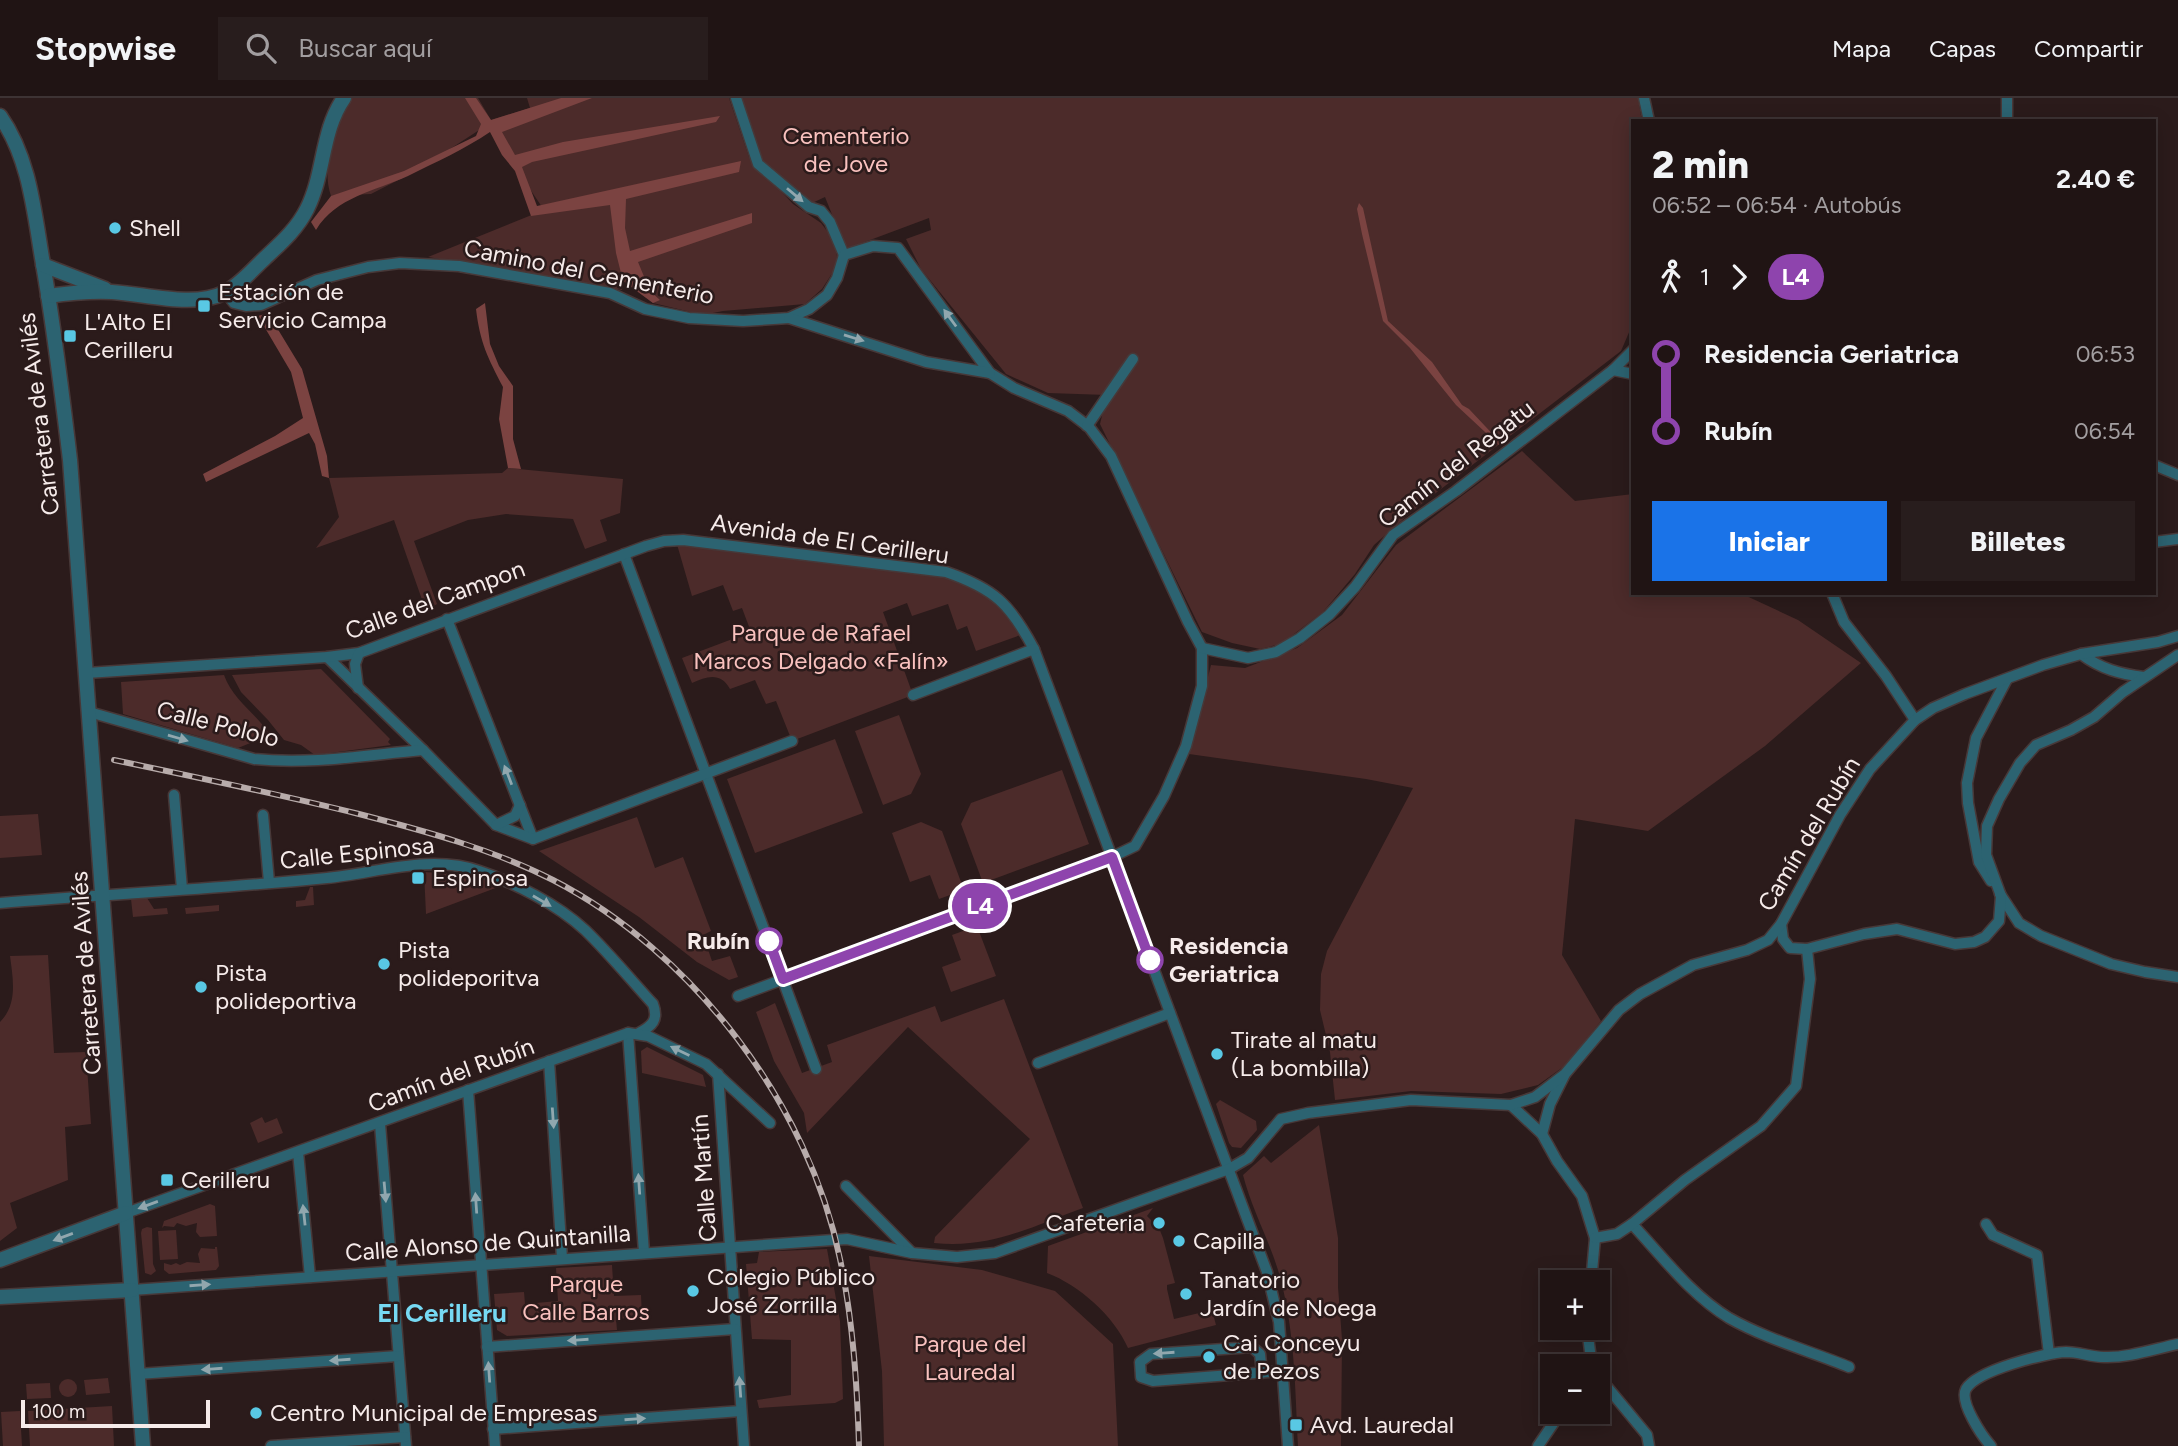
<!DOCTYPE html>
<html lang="es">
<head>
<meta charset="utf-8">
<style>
	:root { --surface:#201414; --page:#281d1d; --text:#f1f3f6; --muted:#a29ea0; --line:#3d3334; --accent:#1a73e8 }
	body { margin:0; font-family:Figtree,sans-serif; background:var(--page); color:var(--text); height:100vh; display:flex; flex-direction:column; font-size:26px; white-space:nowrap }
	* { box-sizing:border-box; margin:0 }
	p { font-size:23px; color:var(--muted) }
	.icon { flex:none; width:38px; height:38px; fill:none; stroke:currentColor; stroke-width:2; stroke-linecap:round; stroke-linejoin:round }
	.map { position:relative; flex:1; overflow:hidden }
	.details { position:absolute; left:1631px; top:21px; width:525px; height:476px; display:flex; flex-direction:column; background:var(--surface); border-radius:0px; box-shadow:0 4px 18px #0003,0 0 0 2px var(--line) }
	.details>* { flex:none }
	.badge { padding:0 14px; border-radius:23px; font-size:24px; line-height:46px }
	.fabs { position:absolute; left:1540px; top:1172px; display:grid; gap:14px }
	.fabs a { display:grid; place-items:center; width:70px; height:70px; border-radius:0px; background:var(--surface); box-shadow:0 4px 18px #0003,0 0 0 2px var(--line); font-size:35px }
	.scale { position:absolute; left:21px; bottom:18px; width:189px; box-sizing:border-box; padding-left:7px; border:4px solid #f6ebea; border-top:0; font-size:19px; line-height:24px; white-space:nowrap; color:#f6ebea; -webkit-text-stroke:5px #2b1b1b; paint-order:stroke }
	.map>.badge { position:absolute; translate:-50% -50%; box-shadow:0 0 0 4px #fff }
	.legs { display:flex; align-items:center; gap:10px; height:77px; padding:0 21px; font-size:23px }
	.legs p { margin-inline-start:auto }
	.headline { display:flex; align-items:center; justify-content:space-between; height:119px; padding:0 21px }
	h1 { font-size:38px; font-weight:800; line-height:52px }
	.button { display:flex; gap:14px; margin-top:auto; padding:14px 21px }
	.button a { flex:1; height:80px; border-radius:0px; background:var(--accent); color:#fff; font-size:28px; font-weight:800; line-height:80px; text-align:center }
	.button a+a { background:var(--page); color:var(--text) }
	ul { padding:0 21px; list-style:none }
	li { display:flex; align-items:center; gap:24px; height:77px; font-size:26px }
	li i { display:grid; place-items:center; width:10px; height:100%; margin:0 9px; background:currentColor }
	li i::after { content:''; width:18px; height:18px; margin:-9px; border:5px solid; border-radius:50%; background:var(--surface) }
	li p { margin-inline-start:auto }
	li:first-child i { background:linear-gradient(#0000 50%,currentColor 0) }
	li:last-child i { background:linear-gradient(currentColor 50%,#0000 0) }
	header { display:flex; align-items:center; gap:42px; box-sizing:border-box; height:98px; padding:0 35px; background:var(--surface); border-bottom:2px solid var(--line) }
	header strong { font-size:33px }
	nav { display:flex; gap:38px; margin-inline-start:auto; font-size:24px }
	.search { width:490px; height:63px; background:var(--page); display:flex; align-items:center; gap:18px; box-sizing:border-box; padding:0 24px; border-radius:0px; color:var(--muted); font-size:26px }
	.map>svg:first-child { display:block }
	.green { fill:#4c2b2a }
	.forest { fill:#7b4341 }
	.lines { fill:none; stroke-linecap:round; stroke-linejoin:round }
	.minor-casing { stroke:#473838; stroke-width:13 }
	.tertiary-casing { stroke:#473838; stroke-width:17 }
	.minor { stroke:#2c6371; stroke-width:10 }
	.tertiary { stroke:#2c6371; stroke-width:14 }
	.rail-casing { stroke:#b8acab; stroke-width:6 }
	.rail { stroke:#2b1b1b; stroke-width:3.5; stroke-dasharray:10; stroke-linecap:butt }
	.oneway { fill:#91a7ae }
	.line-1-casing { stroke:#fff; stroke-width:16 }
	.line-1 { stroke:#8e44ad; stroke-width:10 }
	.poi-dot { fill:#59c8e4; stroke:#2b1b1b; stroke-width:2.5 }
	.stop-1-dot { fill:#fff; stroke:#8e44ad; stroke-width:3.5 }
	.labels { text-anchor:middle; stroke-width:5; stroke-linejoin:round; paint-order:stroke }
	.park-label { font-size:24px; fill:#f9c1be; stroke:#2b1b1b }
	.poi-label { font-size:24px; fill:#f6ebea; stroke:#2b1b1b; text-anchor:start }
	.street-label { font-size:24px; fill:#f6ebea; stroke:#2b1b1b }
	.stop-label { font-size:24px; font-weight:bold; fill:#f6ebea; stroke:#2b1b1b; text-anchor:end }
	.neighbourhood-label { font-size:26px; font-weight:bold; fill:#76d9f3; stroke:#2b1b1b }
</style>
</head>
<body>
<header>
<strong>Stopwise</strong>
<div class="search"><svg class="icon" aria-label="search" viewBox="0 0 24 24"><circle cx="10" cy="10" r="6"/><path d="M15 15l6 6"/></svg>Buscar aquí</div>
<nav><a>Mapa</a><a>Capas</a><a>Compartir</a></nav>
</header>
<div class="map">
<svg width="2178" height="1348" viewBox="0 0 2178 1348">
	<rect width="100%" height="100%" fill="#2b1b1b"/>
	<!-- green -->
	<g class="green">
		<path d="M352,0H478L491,22L530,10L527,0H729L749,59L793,106L821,125L834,142L837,158L835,171L822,191L805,206L723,213L703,217L653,205L624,183L622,192L428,159L544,112L487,27L416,73L371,96L331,98C321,70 333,23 352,0Z"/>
		<path d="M741,0H1638L1642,23H1633V225L1621,253L1415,411L1374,447L1355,476L1323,514L1281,546L1260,551L1232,545L1202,534L1100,326L1107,297L1048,295L1006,276L921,171L906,141L931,132L929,120L846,151L825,99L810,106L761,61Z"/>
		<path d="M1522,353L1575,403L1633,396V495H1740L1798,522L1861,565L1765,648L1648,733L1575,721L1562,857L1601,923L1566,967L1538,987L1501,996L1411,993L1335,1002L1330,954L1320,912L1321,876L1327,853L1413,690L1366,681L1189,656L1211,567L1245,570L1297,550L1342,517L1396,447Z"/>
		<path d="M508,370L623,381L620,415L600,422L607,443L585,451L573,421L506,416L468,422L414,443L437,506L426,513L394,422L316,450L339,419L329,380L502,375Z"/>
		<path d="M676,443L946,474L999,499L1026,535L976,553L967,528L957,532L948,506L912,518L907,505L883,514L913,597L792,643L776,603L766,606L755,582L730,591C721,574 707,578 692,585L682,560L751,534L742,510L733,513L723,487L692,498Z"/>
		<path d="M321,571L390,641L388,644L391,647L315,657L301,647L284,642L268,622L241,594L232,577Z"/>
		<path d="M224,577C234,605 261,618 273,642H258L238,650L123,616L121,584Z"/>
		<path d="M899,617L921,676L911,696L883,707L855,633Z"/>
		<path d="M835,641L863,715L755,755L727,681Z"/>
		<path d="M1062,672L1089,746L983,785L961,726L971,705Z"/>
		<path d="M38,716L42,757L0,760V718Z"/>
		<path d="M637,719L655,770L683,759L711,833L703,837L712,863L730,858L738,879L729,882L697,864L639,819L539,753Z"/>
		<path d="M921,724L942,733L964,792L939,801L930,777L910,784L892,735Z"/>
		<path d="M424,774L472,777L501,788L426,816Z"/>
		<path d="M310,789H313L314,807L296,809V803L305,802Z"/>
		<path d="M147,800L154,811L167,810L168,816L133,819L131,801Z"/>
		<path d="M219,807V813L186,816L185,810Z"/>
		<path d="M977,828L996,878L951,894L942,869L961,862L952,837Z"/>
		<path d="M48,857L54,955L86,954L91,1026L65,1029L68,1082L10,1105L17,1130L0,1143V924C18,906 13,881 10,858Z"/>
		<path d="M1004,901L1083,1110C1031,1129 990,1151 934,1145L935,1139L1030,1041L908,929L807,1035L804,1015L774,963L756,914L775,905L802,975L832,964L827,947L935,908L941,924Z"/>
		<path d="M647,949L703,977L706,989L642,975L641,953Z"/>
		<path d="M1220,1002L1256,1023L1257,1032L1241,1050L1232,1049L1229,1045L1216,1006Z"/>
		<path d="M262,1019L265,1025L277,1020L283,1035L258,1045L250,1025Z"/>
		<path d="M1319,1027L1338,1140V1189L1342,1241L1341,1348H1298C1295,1289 1295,1229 1278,1172C1268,1140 1251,1109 1243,1077L1264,1058L1271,1065Z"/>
		<path d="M210,1106L215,1108L217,1138L200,1139L196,1134L197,1125L186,1128L177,1125L174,1129L164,1128L162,1130L164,1123Z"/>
		<path d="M1153,1110L1147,1118L1159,1130L1163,1140L1175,1185L1167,1187V1191L1174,1221L1212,1212L1216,1227L1128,1250C1114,1218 1079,1187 1047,1175L1048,1148Z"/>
		<path d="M147,1129L152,1130L153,1166L156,1173L151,1177L145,1175L141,1135L142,1131Z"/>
		<path d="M176,1132L178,1161L160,1162L158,1133Z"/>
		<path d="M215,1149H217L219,1168L216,1172L169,1176L164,1172V1165L171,1167L176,1165L180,1167L187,1164L200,1165L198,1156L201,1150L215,1151Z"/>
		<path d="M827,1151L840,1223L843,1301L835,1305L759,1310L757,1302L791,1297V1242L752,1241L746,1166L757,1165L759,1154Z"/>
		<path d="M869,1158L982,1172L1055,1193L1113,1246L1118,1348H884L882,1273Z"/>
		<path d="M612,1167L614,1198L641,1197L642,1219L616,1221L617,1232L507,1238L497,1232L494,1196L524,1194L525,1206L558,1203L556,1170Z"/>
		<path d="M108,1280L110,1295L86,1297L84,1282Z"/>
		<circle cx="68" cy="1290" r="9"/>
		<path d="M50,1285L51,1300L27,1301L26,1286Z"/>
		<path d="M112,1308L114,1348H30L28,1313Z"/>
		<path d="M20,1313L22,1348H3L1,1314Z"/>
	</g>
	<!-- forest -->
	<g class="forest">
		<path d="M465,0H476L491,22L561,0H592L502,34L515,57L563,44L720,18L716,24L532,64L522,69L537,108L741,63L739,74L626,101L625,130L630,153L752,115V125L638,164L650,193L660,202L653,205L623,183L616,155L610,107L531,118L515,73L502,57L490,34C465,51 436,64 408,78C375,93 336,99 316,132L311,124L331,98L404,73L476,38L481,26Z"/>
		<path d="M1359,105L1363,110L1388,223L1432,264L1462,307L1469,311L1501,345L1499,347L1456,307L1410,250L1383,223L1362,136L1357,111Z"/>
		<path d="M485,205L490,246L499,268L513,288V341L521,371L508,370L499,321L503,289C488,260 480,245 476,211Z"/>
		<path d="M268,215L302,271L327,358L329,380L322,378L315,346L309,335L206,384L203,376L275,338L303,320L291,274L258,218Z"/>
	</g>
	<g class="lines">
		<!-- minor casing -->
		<g class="minor-casing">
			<g id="minor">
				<path d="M736,0L758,66L809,109L821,113L830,124L844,157"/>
				<path d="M1644,0L1649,23"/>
				<path d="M2007,23V0"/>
				<path d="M225,194L234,205L246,208L261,207L317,182L368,169L400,165L459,168L610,195L645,211L689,220L743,223L789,220L809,211L827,197L837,180L844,157L873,148L898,150L990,275L1014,290L1068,313L1089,329L1111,358L1188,524L1202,550V588L1186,648L1164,698L1135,748L1112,759L738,898"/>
				<path d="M789,220L926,264L990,275"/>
				<path d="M1613,272L1633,276"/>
				<path d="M1087,328L1133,261"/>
				<path d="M2154,367L2178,377"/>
				<path d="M2154,444L2178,441"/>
				<path d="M624,456L816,971"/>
				<path d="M1832,495L1844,524L1886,578L1915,622"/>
				<path d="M447,521L533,741"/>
				<path d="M1202,550L1248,560L1276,554L1300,540L1329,517L1355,489L1393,437L1456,393L1613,272L1633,252"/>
				<path d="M2081,556C2101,571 2120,576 2144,579"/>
				<path d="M327,559L423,652L496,727L533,741L792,643"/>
				<path d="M87,575L327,559L359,555L646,448L664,443L683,442L946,474C995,491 1010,506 1034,551L1267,1174L1279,1224L1288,1348"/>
				<path d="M358,590L355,566L359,555"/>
				<path d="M913,597L1034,551"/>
				<path d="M89,614L254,661C311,667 366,657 423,652"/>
				<path d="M174,697L182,791"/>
				<path d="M263,717L269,784"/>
				<path d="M496,727L515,718L520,707"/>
				<path d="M1991,783L1979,764L1968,705L1967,685L1976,640L2007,581"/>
				<path d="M2000,796L2019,825L2041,838L2111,866L2145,874L2178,879"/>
				<path d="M0,805C109,796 219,791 327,780C377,775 431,756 479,773C515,785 557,806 585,832C609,855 631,882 653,906C659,922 652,928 639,935"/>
				<path d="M1781,826L1783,841L1790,850L1807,851L1864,836L1897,831L1955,846L1974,844L1985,839L1999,823L2001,798L1986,757L1987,728L1999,701L2020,665L2036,647L2071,632L2094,619L2123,594L2178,557"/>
				<path d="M628,935L644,1154"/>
				<path d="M549,963L562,1160"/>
				<path d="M1038,965L1170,915"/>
				<path d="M718,976L744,1348"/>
				<path d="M468,992L495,1348"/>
				<path d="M1511,1007L1542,1036L1557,1063L1582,1098L1595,1140L1591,1185"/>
				<path d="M380,1026L406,1348"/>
				<path d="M1542,1036L1550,1006L1564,978"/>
				<path d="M298,1054L310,1179"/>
				<path d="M846,1088L912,1155"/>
				<path d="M126,1115L628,935L648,938L706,966L770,1025"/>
				<path d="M1632,1126C1662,1158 1691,1197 1729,1220C1766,1241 1810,1253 1849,1269"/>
				<path d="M1986,1126L1993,1137L2037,1157L2049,1256"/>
				<path d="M1595,1140L1617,1136L1632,1126L1685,1082L1761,1028L1796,988L1810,881L1807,851"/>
				<path d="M132,1192L847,1141L912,1155L957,1159L995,1155L1229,1071L1248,1060L1281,1021L1308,1015L1411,1002L1511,1007L1535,999L1565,976L1619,912L1640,896L1693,867L1747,852L1768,842L1781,826L1840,717L1870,671L1915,622L1933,610L1965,596L2043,567L2081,556L2158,544L2178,538"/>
				<path d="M1587,1230L1592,1269"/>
				<path d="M487,1249L735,1231"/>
				<path d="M1262,1275L1260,1256L1252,1249L1151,1256L1140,1264L1141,1279L1153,1283L1283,1273"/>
				<path d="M138,1276L398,1258"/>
				<path d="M1598,1278L1647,1337L1649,1348"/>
				<path d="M493,1331L741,1313"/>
				<path d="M271,1348L405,1339"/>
				<path d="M1538,1348L1561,1314"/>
				<path d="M1991,1348C1982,1338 1959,1304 1966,1291C1977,1272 2046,1255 2066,1254C2079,1254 2091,1259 2104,1259C2128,1260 2154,1251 2178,1246"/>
			</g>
		</g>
		<!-- tertiary casing -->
		<g class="tertiary-casing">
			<g id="tertiary">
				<path d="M0,18C29,59 34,112 42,160C54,228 62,295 70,362L143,1348"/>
				<path d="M43,167L105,191"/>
				<path d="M48,198C69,195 91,193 112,194C146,196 193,210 224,195C240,187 253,171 265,160C281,145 297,131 307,111C325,75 321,33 344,0"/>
				<path d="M0,1162L126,1115"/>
				<path d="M0,1199L132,1192"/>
			</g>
		</g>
		<!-- minor -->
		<use href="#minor" class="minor"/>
		<!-- tertiary -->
		<use href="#tertiary" class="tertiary"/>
		<!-- rail casing -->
		<g class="rail-casing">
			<path id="rail" d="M114,662C196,679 278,696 359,716C425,733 492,751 553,782C693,854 809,1007 840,1161C853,1223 857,1285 859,1348"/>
		</g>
		<!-- rail -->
		<use href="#rail" class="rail"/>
	</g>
	<!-- one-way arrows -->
	<defs><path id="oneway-solid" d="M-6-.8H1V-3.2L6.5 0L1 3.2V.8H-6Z" transform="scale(1.75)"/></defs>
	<g class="oneway">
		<use href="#oneway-solid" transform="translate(795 97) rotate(40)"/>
		<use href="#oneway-solid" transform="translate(950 220) rotate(-126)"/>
		<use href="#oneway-solid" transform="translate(854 240) rotate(17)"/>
		<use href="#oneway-solid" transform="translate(178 640) rotate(16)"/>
		<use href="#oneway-solid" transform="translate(508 677) rotate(-111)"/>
		<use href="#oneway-solid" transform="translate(542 803) rotate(30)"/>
		<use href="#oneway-solid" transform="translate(680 953) rotate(-154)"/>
		<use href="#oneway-solid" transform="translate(553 1020) rotate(86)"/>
		<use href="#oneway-solid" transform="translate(639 1086) rotate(-94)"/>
		<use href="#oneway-solid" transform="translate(385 1094) rotate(85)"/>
		<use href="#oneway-solid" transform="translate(476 1105) rotate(-94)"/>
		<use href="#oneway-solid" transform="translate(148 1107) rotate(160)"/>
		<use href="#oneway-solid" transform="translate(304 1117) rotate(-96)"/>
		<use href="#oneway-solid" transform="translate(63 1139) rotate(160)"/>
		<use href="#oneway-solid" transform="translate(200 1187) rotate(-4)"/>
		<use href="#oneway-solid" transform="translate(578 1242) rotate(176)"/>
		<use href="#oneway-solid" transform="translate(1164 1255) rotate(176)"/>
		<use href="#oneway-solid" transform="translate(340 1262) rotate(176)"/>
		<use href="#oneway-solid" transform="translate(212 1271) rotate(176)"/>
		<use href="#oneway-solid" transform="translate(489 1274) rotate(-94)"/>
		<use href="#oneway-solid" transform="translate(740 1289) rotate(-94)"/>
		<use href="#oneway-solid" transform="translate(635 1321) rotate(-4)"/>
	</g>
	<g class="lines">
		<!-- line-1 casing -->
		<g class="line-1-casing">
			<path id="line-1" d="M769,843L783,881L1112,759L1150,862"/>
		</g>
		<!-- line-1 -->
		<use href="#line-1" class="line-1"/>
	</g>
	<!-- markers -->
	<g class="poi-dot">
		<circle cx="115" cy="130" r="7"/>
		<rect x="197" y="201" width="14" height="14" rx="3.5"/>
		<rect x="63" y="231" width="14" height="14" rx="3.5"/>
		<rect x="411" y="773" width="14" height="14" rx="3.5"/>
		<circle cx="384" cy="866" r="7"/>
		<circle cx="201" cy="889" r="7"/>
		<circle cx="1217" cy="956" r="7"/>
		<rect x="160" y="1075" width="14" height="14" rx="3.5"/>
		<circle cx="1159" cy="1125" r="7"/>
		<circle cx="1179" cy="1143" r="7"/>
		<circle cx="693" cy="1193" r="7"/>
		<circle cx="1186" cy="1196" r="7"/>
		<circle cx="1209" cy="1259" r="7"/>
		<circle cx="256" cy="1315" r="7"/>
		<rect x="1289" y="1320" width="14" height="14" rx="3.5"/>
	</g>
	<g class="stop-1-dot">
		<circle cx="769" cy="843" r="12"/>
		<circle cx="1150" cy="862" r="12"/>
	</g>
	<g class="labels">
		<!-- park labels -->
		<g class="park-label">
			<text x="846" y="46">Cementerio<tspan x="846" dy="28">de Jove</tspan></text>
			<text x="821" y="543">Parque de Rafael<tspan x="821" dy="28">Marcos Delgado «Falín»</tspan></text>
			<text x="586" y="1194">Parque<tspan x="586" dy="28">Calle Barros</tspan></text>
			<text x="970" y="1254">Parque del<tspan x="970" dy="28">Lauredal</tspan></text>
		</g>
		<!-- poi labels -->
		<g class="poi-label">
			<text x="129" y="138">Shell</text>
			<text x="218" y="202">Estación de<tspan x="218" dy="28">Servicio Campa</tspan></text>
			<text x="84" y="232">L'Alto El<tspan x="84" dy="28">Cerilleru</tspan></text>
			<text x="432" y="788">Espinosa</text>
			<text x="398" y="860">Pista<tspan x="398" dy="28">polideporitva</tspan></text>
			<text x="215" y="883">Pista<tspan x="215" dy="28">polideportiva</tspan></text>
			<text x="1231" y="950">Tirate al matu<tspan x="1231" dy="28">(La bombilla)</tspan></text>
			<text x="181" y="1090">Cerilleru</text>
			<text x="1145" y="1133" text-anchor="end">Cafeteria</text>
			<text x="1193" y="1151">Capilla</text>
			<text x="707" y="1187">Colegio Público<tspan x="707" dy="28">José Zorrilla</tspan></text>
			<text x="1200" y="1190">Tanatorio<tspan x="1200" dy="28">Jardín de Noega</tspan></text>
			<text x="1223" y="1253">Cai Conceyu<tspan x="1223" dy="28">de Pezos</tspan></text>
			<text x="270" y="1323">Centro Municipal de Empresas</text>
			<text x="1310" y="1335">Avd. Lauredal</text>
		</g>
		<!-- street labels -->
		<g class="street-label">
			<text transform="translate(589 174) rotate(11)" y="8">Camino del Cementerio</text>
			<text transform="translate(39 316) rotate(-97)" y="8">Carretera de Avilés</text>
			<text transform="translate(1456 366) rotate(-38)" y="8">Camín del Regatu</text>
			<text transform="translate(830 441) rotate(8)" y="8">Avenida de El Cerilleru</text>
			<text transform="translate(435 502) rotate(-20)" y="8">Calle del Campon</text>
			<text transform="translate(218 626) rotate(14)" y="8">Calle Pololo</text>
			<text transform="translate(1809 736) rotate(-59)" y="8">Camín del Rubín</text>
			<text transform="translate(357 755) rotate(-6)" y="8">Calle Espinosa</text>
			<text transform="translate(86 875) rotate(-94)" y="8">Carretera de Avilés</text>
			<text transform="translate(451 977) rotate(-20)" y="8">Camín del Rubín</text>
			<text transform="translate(704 1080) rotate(-94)" y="8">Calle Martín</text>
			<text transform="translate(488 1145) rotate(-4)" y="8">Calle Alonso de Quintanilla</text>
		</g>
		<!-- stop labels -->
		<g class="stop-label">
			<text x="750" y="851">Rubín</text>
			<text x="1169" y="856" text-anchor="start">Residencia<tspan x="1169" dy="28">Geriatrica</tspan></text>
		</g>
		<!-- neighbourhood labels -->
		<g class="neighbourhood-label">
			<text x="442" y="1224">El Cerilleru</text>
		</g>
	</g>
</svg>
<div class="fabs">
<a>+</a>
<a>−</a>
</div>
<div class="scale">100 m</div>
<b class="badge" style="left:980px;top:808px;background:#8e44ad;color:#fff">L4</b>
<section class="details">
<div class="headline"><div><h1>2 min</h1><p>06:52 – 06:54 · Autobús</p></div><b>2.40 €</b></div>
<div class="legs"><svg class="icon" aria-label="walk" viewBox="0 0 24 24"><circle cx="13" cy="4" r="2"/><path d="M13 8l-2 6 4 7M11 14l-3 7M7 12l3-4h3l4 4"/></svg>1<svg class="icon" aria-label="forward" viewBox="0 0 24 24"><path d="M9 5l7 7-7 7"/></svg><b class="badge" style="background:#8e44ad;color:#fff">L4</b></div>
<ul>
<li><i style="color:#8e44ad"></i><b>Residencia Geriatrica</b><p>06:53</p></li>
<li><i style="color:#8e44ad"></i><b>Rubín</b><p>06:54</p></li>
</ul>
<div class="button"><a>Iniciar</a><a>Billetes</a></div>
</section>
</div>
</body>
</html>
